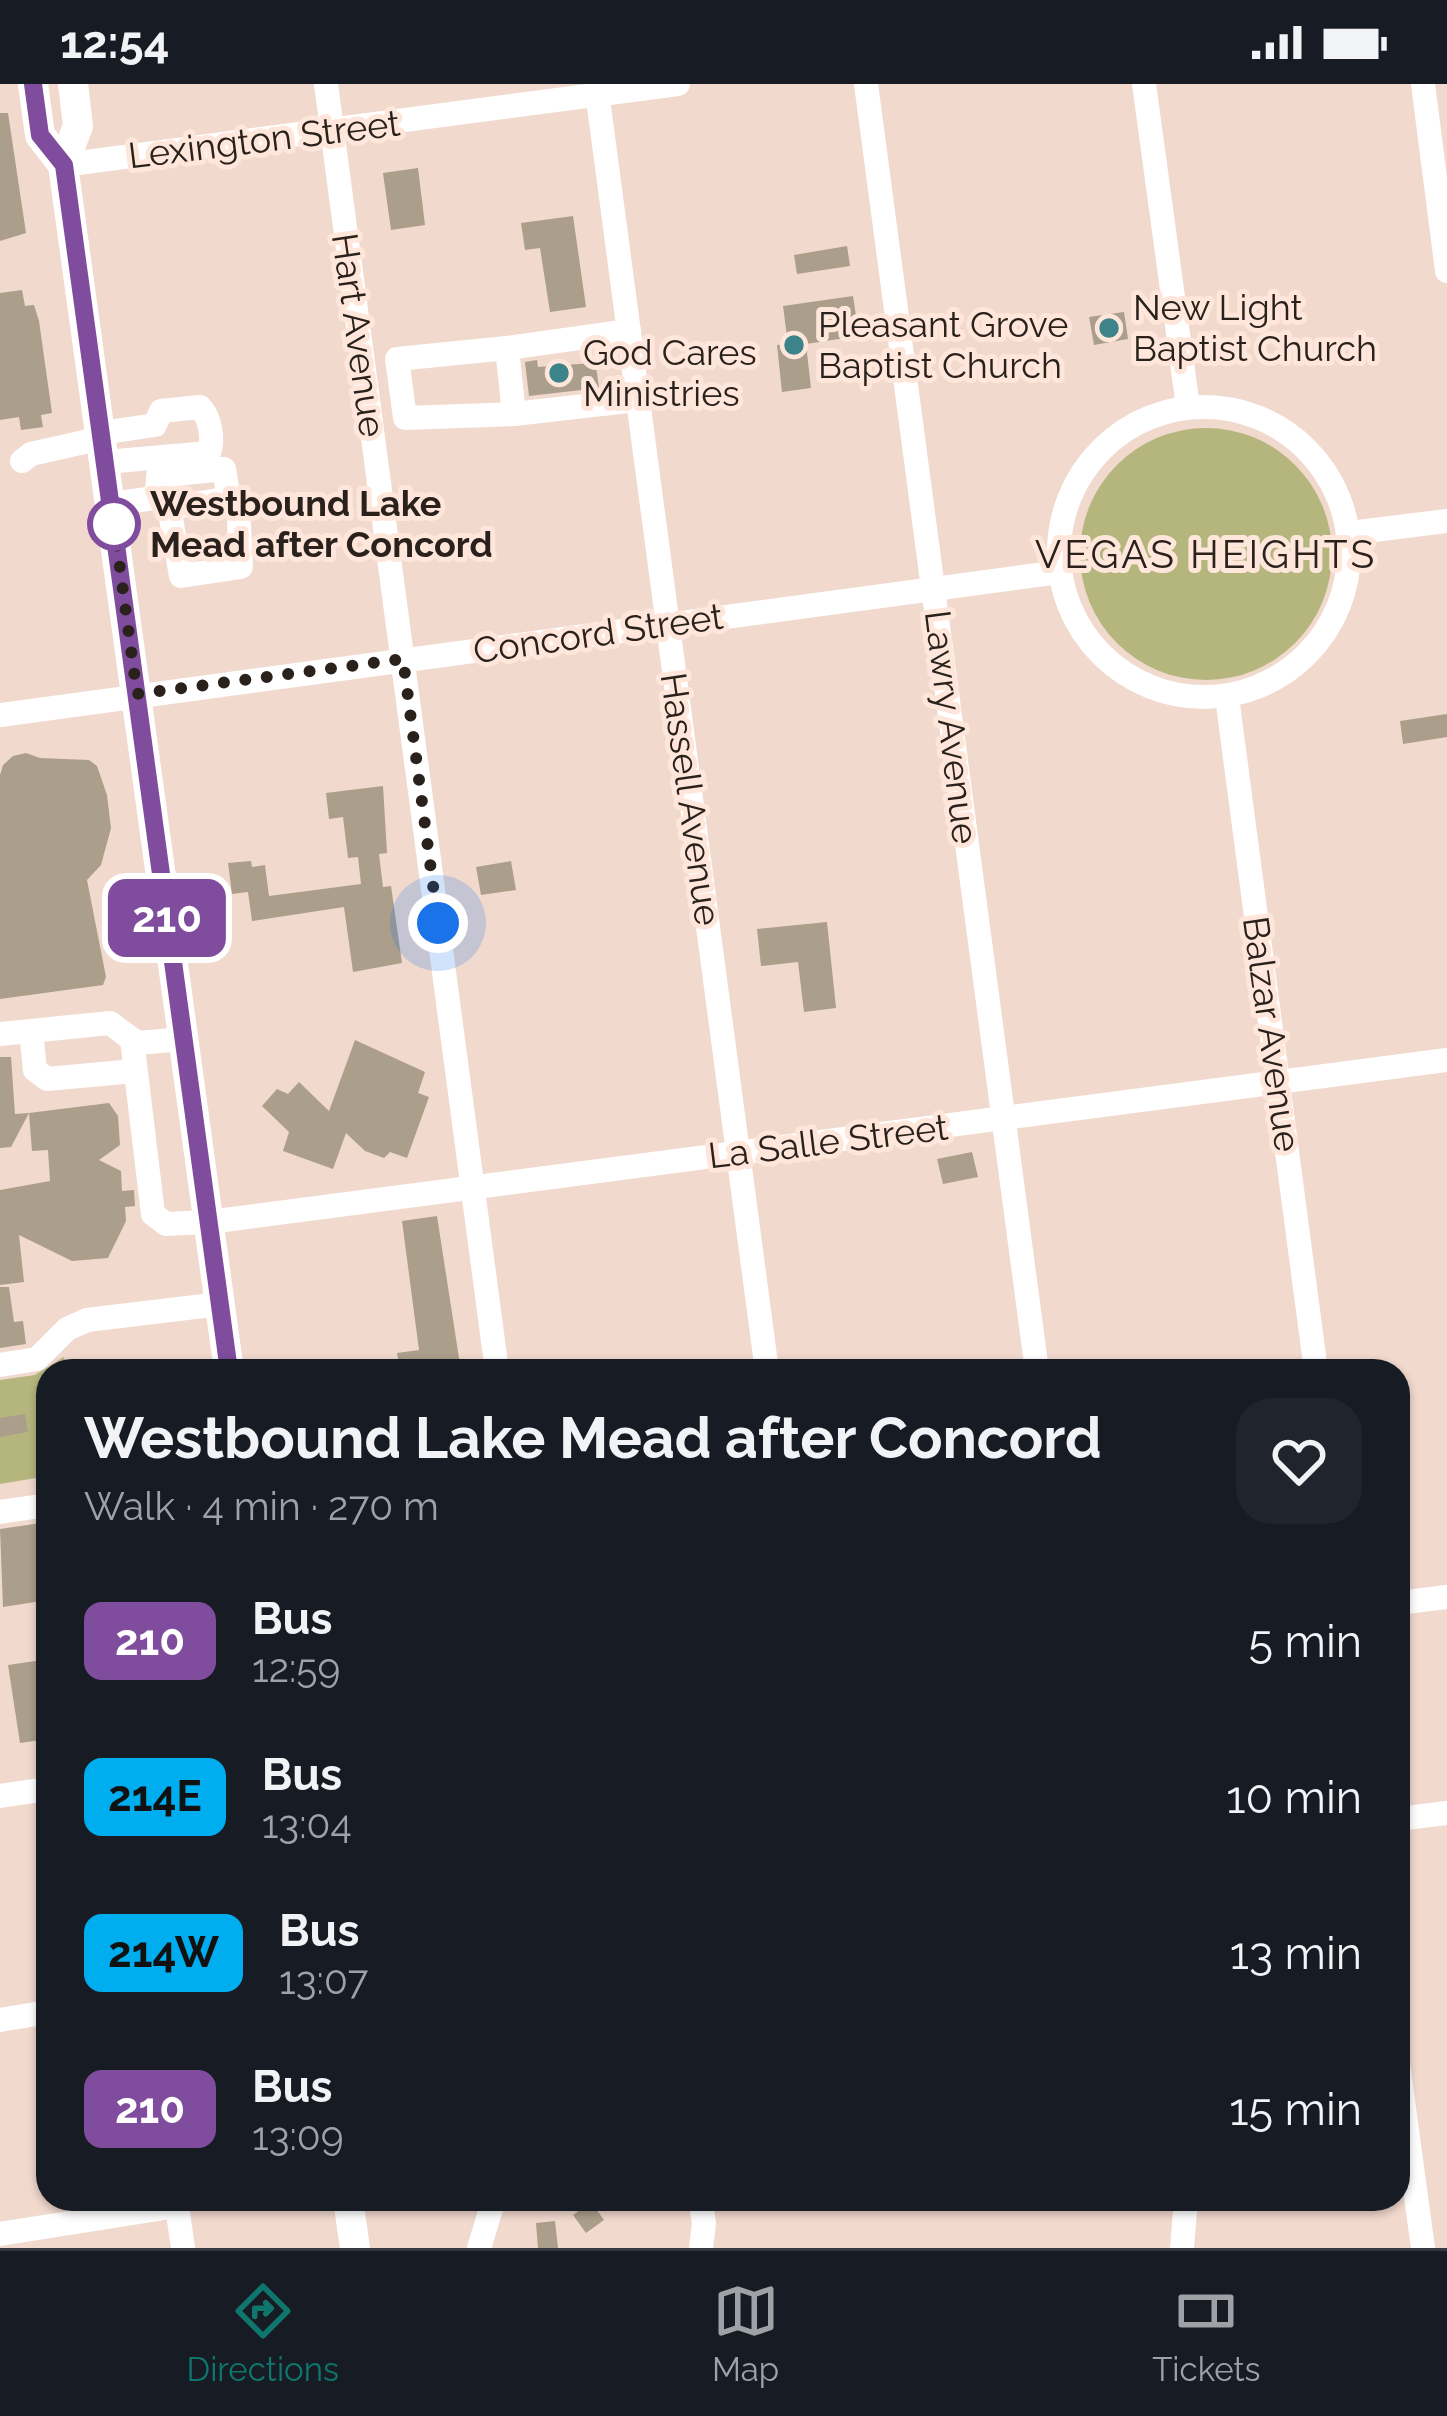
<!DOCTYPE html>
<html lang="en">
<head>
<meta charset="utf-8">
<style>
	:root { --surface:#171b24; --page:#20242c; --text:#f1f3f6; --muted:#9ea1a6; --line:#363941; --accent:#0f766e }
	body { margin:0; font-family:Raleway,sans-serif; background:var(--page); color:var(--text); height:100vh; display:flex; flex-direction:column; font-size:45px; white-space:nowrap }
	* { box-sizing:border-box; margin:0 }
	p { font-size:39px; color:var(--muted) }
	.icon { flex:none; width:66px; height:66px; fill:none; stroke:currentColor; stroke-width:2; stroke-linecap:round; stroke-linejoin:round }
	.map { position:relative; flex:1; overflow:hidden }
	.sheet { position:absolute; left:36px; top:1275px; width:1374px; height:852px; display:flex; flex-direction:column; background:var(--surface); border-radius:36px; box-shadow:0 3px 9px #0004 }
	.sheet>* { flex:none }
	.badge { padding:0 24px; border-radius:18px; font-size:42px; line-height:78px }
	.you { position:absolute; width:60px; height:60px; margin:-30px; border:9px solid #fff; border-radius:50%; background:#1a73e8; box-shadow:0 0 0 18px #1a73e833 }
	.map>.badge { position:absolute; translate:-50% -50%; box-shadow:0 0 0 6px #fff }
	.round { display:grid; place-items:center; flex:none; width:126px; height:126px; border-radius:36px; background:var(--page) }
	.headline { display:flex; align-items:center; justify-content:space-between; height:204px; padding:0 48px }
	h1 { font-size:57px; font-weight:700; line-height:90px }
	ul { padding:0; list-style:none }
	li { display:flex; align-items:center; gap:36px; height:156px; padding:0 48px }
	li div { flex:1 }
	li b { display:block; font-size:45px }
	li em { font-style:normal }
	li .badge { min-width:132px; font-weight:700; text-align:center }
	.status { display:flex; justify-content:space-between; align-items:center; height:84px; padding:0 60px; background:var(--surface); direction:ltr }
	.status svg { height:33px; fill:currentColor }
	.menu { display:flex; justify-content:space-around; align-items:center; height:168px; border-top:3px solid var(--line); background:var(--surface); font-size:33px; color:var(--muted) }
	.menu a { display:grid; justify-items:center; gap:6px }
	.menu .active { color:var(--accent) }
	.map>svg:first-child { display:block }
	.green { fill:#b5b67e }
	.building { fill:#ab9e8b }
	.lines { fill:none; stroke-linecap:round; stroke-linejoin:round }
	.minor { stroke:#fff; stroke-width:24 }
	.major { stroke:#fff; stroke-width:30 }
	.line-casing { stroke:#fff; stroke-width:27 }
	.line { stroke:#804c9e; stroke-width:18 }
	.walk { stroke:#2a211d; stroke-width:12; stroke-dasharray:0 21.6 }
	.poi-dot { fill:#3c8489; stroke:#fee6db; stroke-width:4.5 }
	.stop-dot { fill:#fff; stroke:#804c9e; stroke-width:6 }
	.labels { text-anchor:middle; stroke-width:10; stroke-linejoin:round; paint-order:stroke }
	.street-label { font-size:36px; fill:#2a211d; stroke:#fee6db }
	.poi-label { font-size:36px; fill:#2a211d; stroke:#fee6db; text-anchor:start }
	.stop-label { font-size:36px; font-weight:bold; fill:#2a211d; stroke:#fee6db; text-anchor:start }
	.neighbourhood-label { font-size:39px; letter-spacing:3px; fill:#2a211d; stroke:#fee6db }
</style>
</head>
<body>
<div class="status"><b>12:54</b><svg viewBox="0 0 49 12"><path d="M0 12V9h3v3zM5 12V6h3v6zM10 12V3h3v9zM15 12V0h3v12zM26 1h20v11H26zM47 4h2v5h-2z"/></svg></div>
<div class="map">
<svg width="1447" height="2164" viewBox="0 0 1447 2164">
	<rect width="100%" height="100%" fill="#f1d9ce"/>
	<!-- green -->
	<g class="green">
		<circle cx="1206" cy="470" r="126"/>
		<path d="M64,1273L66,1287H48V1392L0,1400V1296L35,1291Z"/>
	</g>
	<!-- building -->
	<g class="building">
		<path d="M0,29H8L26,149L0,157Z"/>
		<path d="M418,84L425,141L391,146L383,89Z"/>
		<path d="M573,132L586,223L550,228L540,164L525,166L521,139Z"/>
		<path d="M847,162L850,182L797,190L794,171Z"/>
		<path d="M22,206L25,222L34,221L39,237L52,329L41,331L43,343L21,346L19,333L0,336V209Z"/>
		<path d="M853,212L859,252L806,260L811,304L782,308L777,261L788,260L783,222Z"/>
		<path d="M1124,228L1128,255L1094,261L1089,233Z"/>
		<path d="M537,276L538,283L593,279L596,282L599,304L529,312L525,278Z"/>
		<path d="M1447,630V653L1403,660L1400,637Z"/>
		<path d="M26,669L40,674L89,676L97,682L107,711L111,744L101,781L87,796L106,893L103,901L0,915V691L3,681L13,672Z"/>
		<path d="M383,702L387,769L379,770L383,803L391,802L402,879L353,888L344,823L252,837L248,808L232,810L228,779L251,777L252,783L265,781L269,812L361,800L358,773L348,774L343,733L329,735L326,709Z"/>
		<path d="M511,777L516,806L481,811L476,783Z"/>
		<path d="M827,838L836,924L804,928L798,878L761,882L757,845Z"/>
		<path d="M355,956L425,988L418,1009L429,1013L407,1074L390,1068L384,1074L365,1067L346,1049L333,1085L283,1067L289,1048L262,1022L277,1005L288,1010L299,998L329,1027Z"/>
		<path d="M0,973H11L15,1030L29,1029L11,1063L0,1064Z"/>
		<path d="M109,1019L118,1032L120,1061L99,1076L121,1087L122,1107L134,1106L135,1122L125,1123L126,1137L108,1174L72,1177L19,1151L24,1198L0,1201V1106L50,1097L48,1066L32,1067L29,1029Z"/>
		<path d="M972,1068L978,1093L943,1100L937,1075Z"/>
		<path d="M437,1132L461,1287H400L397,1269L419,1266L402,1137Z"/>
		<path d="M0,1203H9L14,1238L23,1237L26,1260L0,1264Z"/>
		<path d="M25,1330L28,1348L0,1353V1334Z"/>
		<path d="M48,1438V1516L3,1523L0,1445Z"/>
		<path d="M42,1576L48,1616V1655L20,1659L8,1581Z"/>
		<path d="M591,2118L604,2136L586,2149L573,2131Z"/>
		<path d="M555,2137L558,2164H538L536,2139Z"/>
	</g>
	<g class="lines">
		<!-- minor -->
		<g class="minor">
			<path d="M326,0L497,1287"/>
			<path d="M596,0L767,1287"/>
			<path d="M866,0L1037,1287"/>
			<path d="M1144,0L1188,323"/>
			<path d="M1423,0L1447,187"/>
			<path d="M63,81L678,0"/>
			<path d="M629,247L507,264L514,330L637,316"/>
			<path d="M507,264L397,275L405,334L514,330"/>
			<circle cx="1204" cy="468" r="145"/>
			<path d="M101,349L155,341L161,327L200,323C210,333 214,355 209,369L105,378"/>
			<path d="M22,377L31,370L102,354"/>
			<path d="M157,413L158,392L224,385L228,410L224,415L169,424"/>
			<path d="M111,420L162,413L168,417L181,492L241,483L239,440"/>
			<path d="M1350,449L1447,437"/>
			<path d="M1227,613L1316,1287"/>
			<path d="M0,631L1059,488"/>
			<path d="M31,947L35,986L47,995L134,987"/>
			<path d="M0,950L110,939L137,959L184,955"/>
			<path d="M132,955L153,1130L166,1140L209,1138L1447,976"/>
			<path d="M0,1281L37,1275L67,1245L87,1236L220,1220"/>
			<path d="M0,1428L48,1421"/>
			<path d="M1398,1519L1447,1513"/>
			<path d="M0,1712L48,1705"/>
			<path d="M1398,1735L1447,1729"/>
			<path d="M0,1936L48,1928"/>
			<path d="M1398,1980L1423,2164"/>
			<path d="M176,2115L183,2164"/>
			<path d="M700,2115L704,2139L701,2164"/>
			<path d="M0,2150L177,2122"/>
			<path d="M479,2164L494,2115"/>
			<path d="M1182,2164L1186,2115"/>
		</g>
		<!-- major -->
		<g class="major">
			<path d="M33,0L40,51L63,81"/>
			<path d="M73,0L78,42L63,81L229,1287"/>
			<path d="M348,2115L355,2164"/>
		</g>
	</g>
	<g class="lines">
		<!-- line casing -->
		<g class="line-casing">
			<path id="line" d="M33,0L40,51L64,81L229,1287"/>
		</g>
		<!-- line -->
		<use href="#line" class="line"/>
		<!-- walk -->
		<path class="walk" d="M114,440L137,610L403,575L438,839"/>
	</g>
	<!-- markers -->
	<g class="poi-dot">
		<circle cx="1109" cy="244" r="12"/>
		<circle cx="794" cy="261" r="12"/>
		<circle cx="559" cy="289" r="12"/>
	</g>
	<circle class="stop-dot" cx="114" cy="440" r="24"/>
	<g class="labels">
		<!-- street labels -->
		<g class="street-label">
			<text transform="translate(264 55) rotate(-7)" y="13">Lexington Street</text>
			<text transform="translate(359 251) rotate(82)" y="13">Hart Avenue</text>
			<text transform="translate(598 549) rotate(-8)" y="13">Concord Street</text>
			<text transform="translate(952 643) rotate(83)" y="13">Lawry Avenue</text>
			<text transform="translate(691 715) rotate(82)" y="13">Hassell Avenue</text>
			<text transform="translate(1272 950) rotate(82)" y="13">Balzar Avenue</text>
			<text transform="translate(828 1057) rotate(-7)" y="13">La Salle Street</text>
		</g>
		<!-- poi labels -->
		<g class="poi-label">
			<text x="1133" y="236">New Light<tspan x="1133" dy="41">Baptist Church</tspan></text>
			<text x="818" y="253">Pleasant Grove<tspan x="818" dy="41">Baptist Church</tspan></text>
			<text x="583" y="281">God Cares<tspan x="583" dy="41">Ministries</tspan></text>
		</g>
		<!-- stop labels -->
		<g class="stop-label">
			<text x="150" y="432">Westbound Lake<tspan x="150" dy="41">Mead after Concord</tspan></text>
		</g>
		<!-- neighbourhood labels -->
		<g class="neighbourhood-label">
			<text x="1206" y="484">VEGAS HEIGHTS</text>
		</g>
	</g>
</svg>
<div class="you" style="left:438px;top:839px"></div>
<b class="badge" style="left:167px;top:834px;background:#804c9e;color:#fff">210</b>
<section class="sheet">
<div class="headline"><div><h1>Westbound Lake Mead after Concord</h1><p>Walk · 4 min · 270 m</p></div><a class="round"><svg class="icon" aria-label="heart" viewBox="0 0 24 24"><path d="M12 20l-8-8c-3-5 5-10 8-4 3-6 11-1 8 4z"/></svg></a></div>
<ul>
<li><span class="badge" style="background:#804c9e;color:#fff">210</span><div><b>Bus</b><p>12:59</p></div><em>5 min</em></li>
<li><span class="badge" style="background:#00adef;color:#111">214E</span><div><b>Bus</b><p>13:04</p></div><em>10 min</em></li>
<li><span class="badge" style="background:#00adef;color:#111">214W</span><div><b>Bus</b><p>13:07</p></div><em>13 min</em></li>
<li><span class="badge" style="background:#804c9e;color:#fff">210</span><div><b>Bus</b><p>13:09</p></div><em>15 min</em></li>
</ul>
</section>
</div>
<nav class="menu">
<a class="active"><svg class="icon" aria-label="directions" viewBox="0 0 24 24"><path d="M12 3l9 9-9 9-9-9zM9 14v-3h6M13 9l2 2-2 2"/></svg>Directions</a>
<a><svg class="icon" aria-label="map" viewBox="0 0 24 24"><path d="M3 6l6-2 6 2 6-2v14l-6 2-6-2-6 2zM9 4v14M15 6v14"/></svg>Map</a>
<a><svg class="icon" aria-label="tickets" viewBox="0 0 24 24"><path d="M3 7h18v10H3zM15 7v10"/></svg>Tickets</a>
</nav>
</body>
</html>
